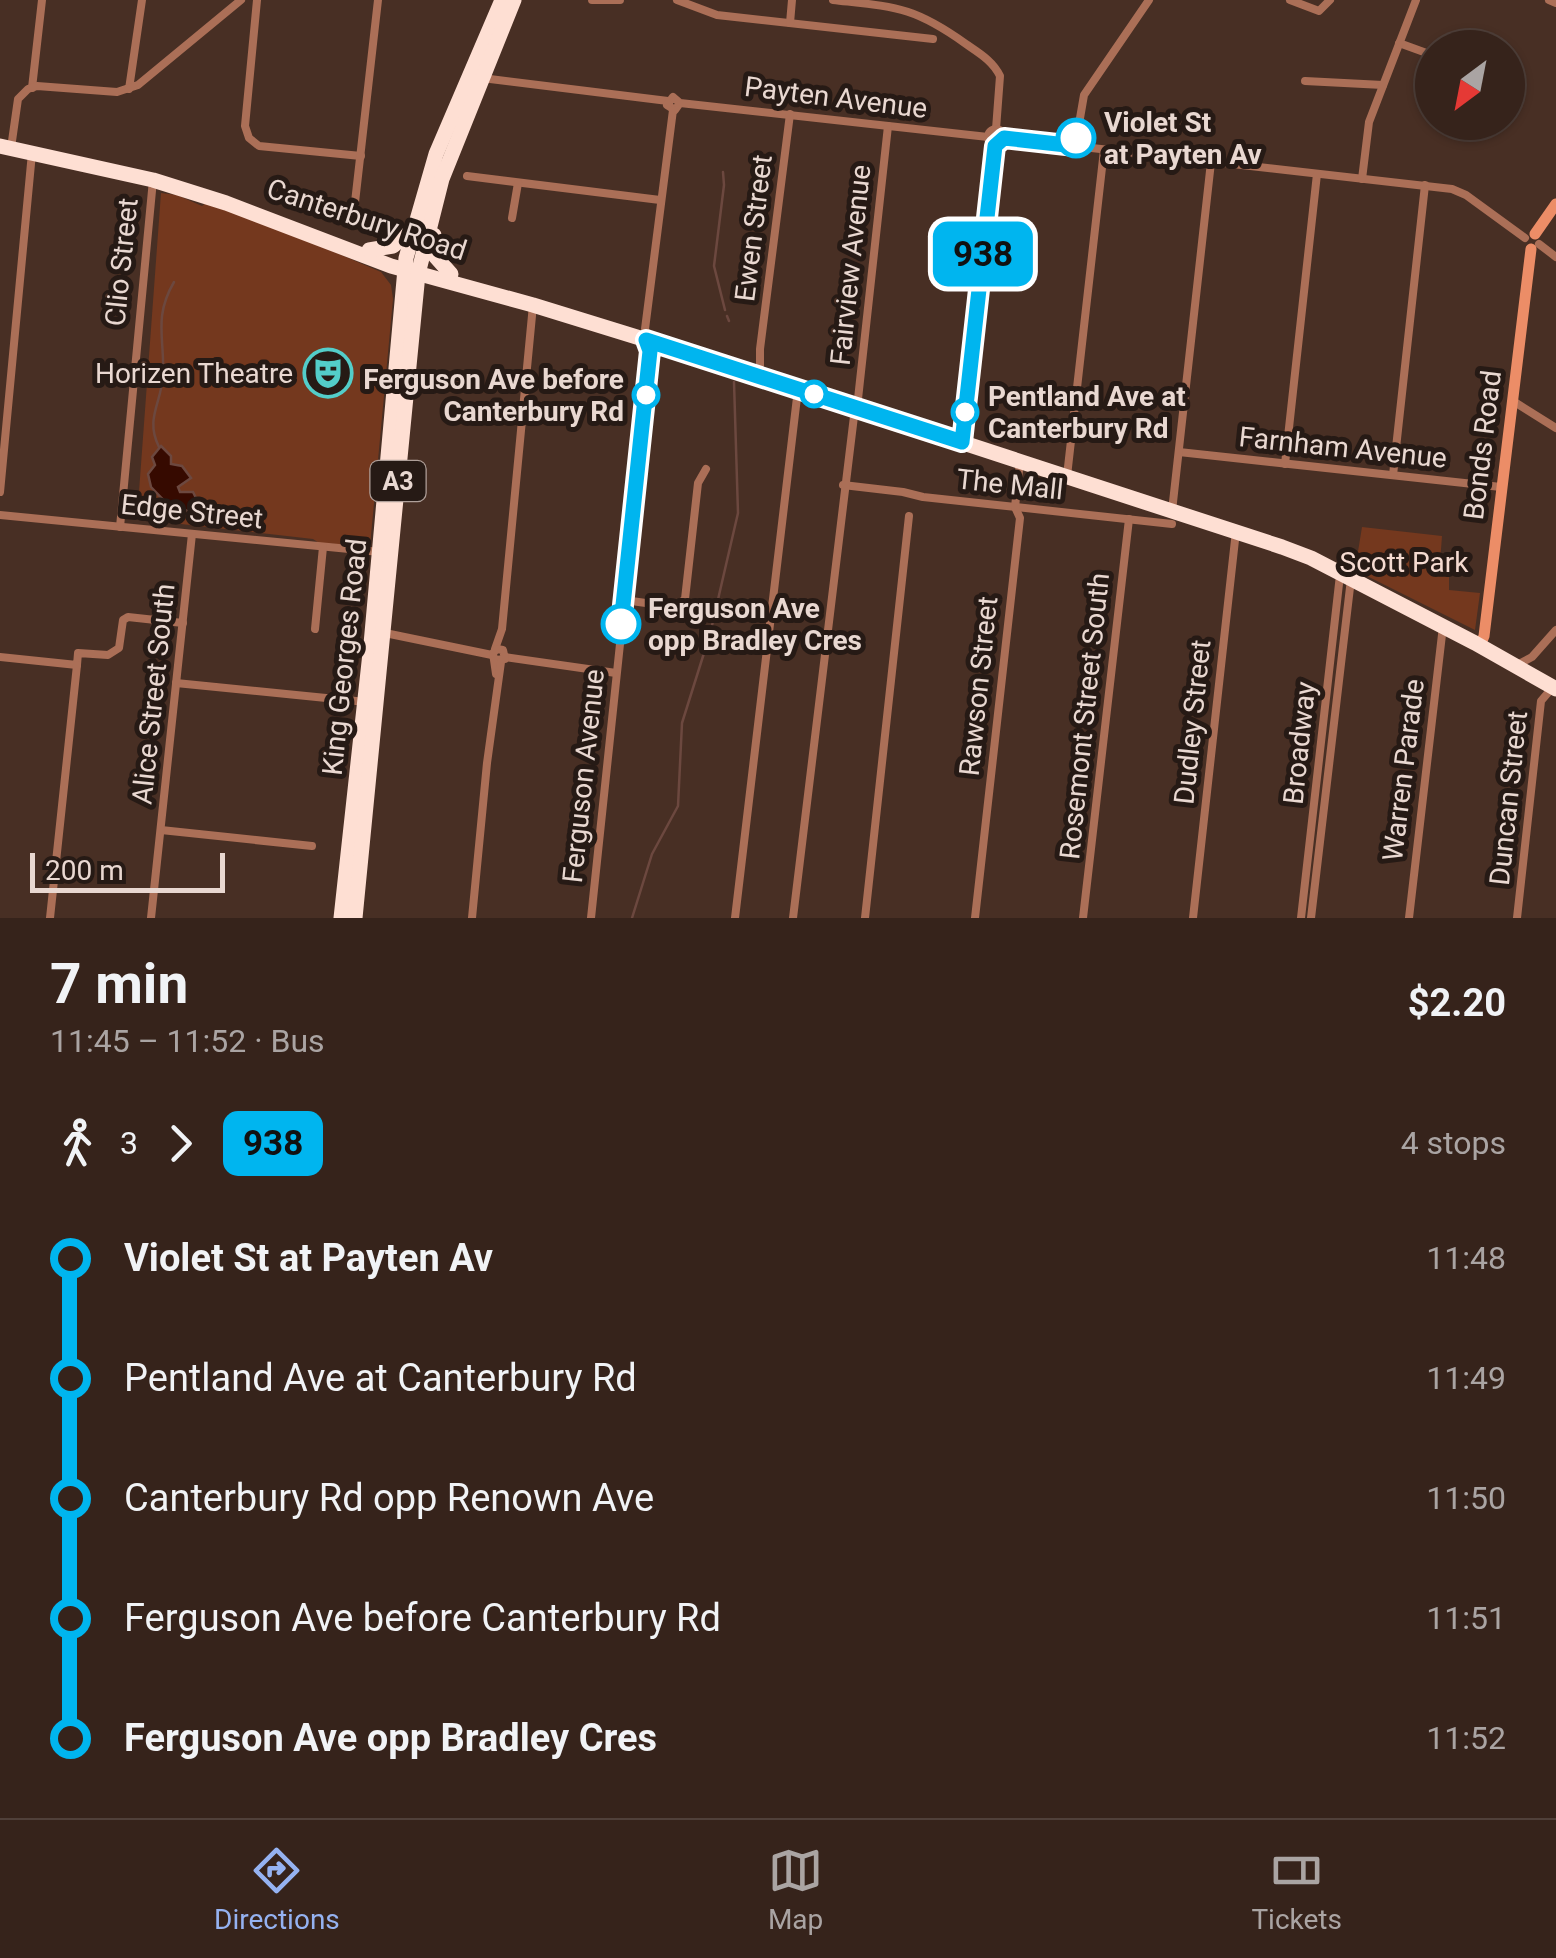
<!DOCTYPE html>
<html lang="en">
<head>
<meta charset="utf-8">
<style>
	:root { --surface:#36231b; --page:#3d2b24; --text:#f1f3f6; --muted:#aaa4a3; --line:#50403a; --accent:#95b2f1 }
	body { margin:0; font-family:Roboto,sans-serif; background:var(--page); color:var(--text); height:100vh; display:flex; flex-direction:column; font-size:38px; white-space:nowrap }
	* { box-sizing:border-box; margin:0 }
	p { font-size:32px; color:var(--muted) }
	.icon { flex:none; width:55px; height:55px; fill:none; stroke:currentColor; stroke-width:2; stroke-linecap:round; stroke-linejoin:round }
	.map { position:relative; height:918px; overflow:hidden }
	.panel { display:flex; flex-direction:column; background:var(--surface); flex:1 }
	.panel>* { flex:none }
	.badge { padding:0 20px; border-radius:15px; font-size:35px; line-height:65px }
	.needle { width:65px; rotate:212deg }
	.buttons { position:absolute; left:1415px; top:30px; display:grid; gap:20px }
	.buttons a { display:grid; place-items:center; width:110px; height:110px; border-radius:50%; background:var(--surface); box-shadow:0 2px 8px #0004,0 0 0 2px var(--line); font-size:50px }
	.scale { position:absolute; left:30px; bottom:25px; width:195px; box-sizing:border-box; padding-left:10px; border:5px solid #e9d8d1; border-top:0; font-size:28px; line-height:35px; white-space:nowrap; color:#e9d8d1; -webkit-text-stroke:8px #261a15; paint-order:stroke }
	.map>.badge { position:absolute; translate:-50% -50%; box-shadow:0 0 0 5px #fff }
	.legs { display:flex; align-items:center; gap:15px; height:110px; padding:0 50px; font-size:32px }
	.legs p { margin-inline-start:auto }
	.headline { display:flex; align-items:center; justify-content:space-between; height:170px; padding:0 50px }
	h1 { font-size:55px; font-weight:700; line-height:75px }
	ul { padding:0 50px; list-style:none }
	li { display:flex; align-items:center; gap:35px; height:120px; font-size:38px }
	li i { display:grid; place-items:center; width:15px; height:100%; margin:0 12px; background:currentColor }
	li i::after { content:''; width:25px; height:25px; margin:-12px; border:8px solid; border-radius:50%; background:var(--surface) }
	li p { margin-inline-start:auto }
	li:first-child i { background:linear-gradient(#0000 50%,currentColor 0) }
	li:last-child i { background:linear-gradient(currentColor 50%,#0000 0) }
	.tab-bar { display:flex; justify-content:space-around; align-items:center; height:140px; border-top:2px solid var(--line); background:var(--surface); font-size:28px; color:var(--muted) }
	.tab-bar a { display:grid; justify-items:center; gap:5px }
	.tab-bar .current { color:var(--accent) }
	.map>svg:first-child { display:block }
	.green { fill:#74381e }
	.water { fill:#360a00; stroke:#6c483f; stroke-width:2.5 }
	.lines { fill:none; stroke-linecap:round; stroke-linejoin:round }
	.stream { stroke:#6c483f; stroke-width:2.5 }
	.street { stroke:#ab6f57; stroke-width:8 }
	.secondary { stroke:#ec8d67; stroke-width:11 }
	.highway { stroke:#fedfd3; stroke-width:15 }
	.line-1-casing { stroke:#fff; stroke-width:22 }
	.line-1 { stroke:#00b5ef; stroke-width:15 }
	.stop-1-dot { fill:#fff; stroke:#00b5ef; stroke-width:5 }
	.labels { text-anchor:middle; stroke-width:10; stroke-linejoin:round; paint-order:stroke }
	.shield { fill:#261a15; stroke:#ae9f99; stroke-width:2.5 }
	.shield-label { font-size:25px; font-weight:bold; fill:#e9d8d1 }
	.street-label { font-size:28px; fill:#e9d8d1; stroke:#261a15 }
	.stop-label { font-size:28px; font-weight:bold; fill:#e9d8d1; stroke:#261a15; text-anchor:start }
	.poi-label { font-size:28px; fill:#e9d8d1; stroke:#261a15; text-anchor:end }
	.park-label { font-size:28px; fill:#f5dbd1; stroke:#261a15 }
</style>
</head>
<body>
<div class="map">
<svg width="1556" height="918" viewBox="0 0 1556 918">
	<rect width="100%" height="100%" fill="#482f24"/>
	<!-- green -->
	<g class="green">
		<path d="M161,193L177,195L202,206L206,203L281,229L381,272L391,285L393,299L370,546L319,543L313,539L137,519Z"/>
		<path d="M1362,527L1442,536L1439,576L1449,577V590L1480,593L1475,630L1355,570Z"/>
	</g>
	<!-- water -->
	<path class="water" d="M161,446L171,456V464L182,466L191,478L178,487L180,492H193L198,502L190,510L175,512L151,487L148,474L155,465L152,457Z"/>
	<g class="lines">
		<!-- stream -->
		<g class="stream">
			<path d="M723,172L724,185L714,266L725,310"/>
			<path d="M727,316L729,321"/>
			<path d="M159,447C145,419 161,404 163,376C165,339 153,318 174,282"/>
			<path d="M632,918L652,854L678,806L682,723L710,634L738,513L734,382"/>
		</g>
		<!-- street -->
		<g class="street">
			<path d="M257,0L245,126L249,138L259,146L361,156"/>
			<path d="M592,0H620"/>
			<path d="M677,0L717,15L933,39"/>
			<path d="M833,0C895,7 913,6 966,44C979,53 993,61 1000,76L996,129"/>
			<path d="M1290,0L1319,11L1330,0"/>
			<path d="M1549,0L1556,3"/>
			<path d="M790,23L792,0"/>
			<path d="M1399,43L1432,55"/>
			<path d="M482,78L668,101"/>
			<path d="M1305,81L1383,85"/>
			<path d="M32,88L42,0"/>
			<path d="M129,89L142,0"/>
			<path d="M680,103L675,110L667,105L673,97L680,103L988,137"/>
			<circle cx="996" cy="137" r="8"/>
			<path d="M1004,138L1452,189L1466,195L1525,238"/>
			<path d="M1075,147L1084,95L1149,0"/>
			<path d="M11,148L18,99L28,89L37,86L117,92L138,85L241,0"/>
			<path d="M467,176L660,200"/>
			<path d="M1362,179L1369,122L1416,0"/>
			<path d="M354,211L378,0"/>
			<path d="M512,218L518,183"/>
			<path d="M1539,244L1556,257"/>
			<path d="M760,377V349L790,114"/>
			<path d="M1513,401L1556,428"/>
			<path d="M857,408L888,126"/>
			<path d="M962,442L995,146"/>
			<path d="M1179,452L1501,487"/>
			<path d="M1285,464L1317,174"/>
			<path d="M1393,475L1425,185"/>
			<path d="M1067,476L1104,150"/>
			<path d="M843,485L903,492L923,497L1172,524"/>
			<path d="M0,492L32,153"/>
			<path d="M1172,511L1211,162"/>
			<path d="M0,515L380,552"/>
			<path d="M120,527L153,180"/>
			<path d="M624,600L675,607L685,599L698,483L706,469"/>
			<path d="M315,629L323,547"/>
			<path d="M385,633L492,655"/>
			<path d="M495,649L502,629L533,305"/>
			<path d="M0,657L77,665L78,653L108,655L119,648L123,620L128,617L183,623"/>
			<path d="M505,657L616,673"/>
			<path d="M495,660L505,659L503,650L497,649L493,653L496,674"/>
			<path d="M1515,666L1532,657L1556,630"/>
			<path d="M176,683L366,702"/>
			<path d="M161,830L312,846"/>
			<path d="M50,918L77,665"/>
			<path d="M151,918L192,534"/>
			<path d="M472,918L487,763L501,662"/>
			<path d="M591,918L651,351L645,329L673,110"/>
			<path d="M735,918L798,389"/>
			<path d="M793,918L855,408"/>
			<path d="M865,918L909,516"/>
			<path d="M975,918L1020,518L1015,507L1020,461"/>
			<path d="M1083,918L1129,519"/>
			<path d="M1193,918L1236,531"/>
			<path d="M1301,918L1340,575"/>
			<path d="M1311,918L1351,579"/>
			<path d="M1409,918L1443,626"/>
			<path d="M1517,918L1541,701L1552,688"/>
		</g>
		<!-- secondary -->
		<g class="secondary">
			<path d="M1535,234L1556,204"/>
			<path d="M1480,646L1484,636L1531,249"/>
		</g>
		<!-- highway -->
		<g class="highway">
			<path d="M0,146L153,180L226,203L391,266L533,305L682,351L1282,547L1311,558L1475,643L1556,689"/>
			<path d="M434,235L435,256L451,274"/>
			<path d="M369,250L393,246L411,231"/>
			<path d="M341,918L371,644L406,258L436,154L502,0"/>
			<path d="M355,918L418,274L442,179L514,0"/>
		</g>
	</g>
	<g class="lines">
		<!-- line-1 casing -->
		<g class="line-1-casing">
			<path id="line-1" d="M621,624L650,351L646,340L962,442L995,146L1004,138L1075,146L1076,138"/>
		</g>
		<!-- line-1 -->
		<use href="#line-1" class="line-1"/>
	</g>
	<!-- icons -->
	<defs>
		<g id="theatre-ring" transform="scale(2.5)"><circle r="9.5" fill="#261a15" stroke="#53cdc9" stroke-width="1.5"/><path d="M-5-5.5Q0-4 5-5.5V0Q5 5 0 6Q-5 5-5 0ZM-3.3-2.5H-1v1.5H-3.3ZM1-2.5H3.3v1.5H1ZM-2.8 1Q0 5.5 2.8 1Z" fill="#53cdc9"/></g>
	</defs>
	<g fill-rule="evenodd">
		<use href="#theatre-ring" x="328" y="373"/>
	</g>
	<!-- markers -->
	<g class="stop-1-dot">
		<circle cx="1076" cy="138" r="18"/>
		<circle cx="814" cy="394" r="12"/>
		<circle cx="646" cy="395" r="12"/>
		<circle cx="965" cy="412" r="12"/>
		<circle cx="621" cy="624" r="18"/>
	</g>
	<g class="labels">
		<!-- shield labels -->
		<rect class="shield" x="370.5" y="461" width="55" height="40" rx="8"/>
		<g class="shield-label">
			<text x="398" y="490">A3</text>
		</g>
		<!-- street labels -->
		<g class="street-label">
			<text transform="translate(836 97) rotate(7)" y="10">Payten Avenue</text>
			<text transform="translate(367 219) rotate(18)" y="10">Canterbury Road</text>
			<text transform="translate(753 228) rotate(-83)" y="10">Ewen Street</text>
			<text transform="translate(121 262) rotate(-84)" y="10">Clio Street</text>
			<text transform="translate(850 265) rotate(-84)" y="10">Fairview Avenue</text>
			<text transform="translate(1482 445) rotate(-83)" y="10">Bonds Road</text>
			<text transform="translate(1343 447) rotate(6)" y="10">Farnham Avenue</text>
			<text transform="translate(1010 484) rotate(6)" y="10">The Mall</text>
			<text transform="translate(192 511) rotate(6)" y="10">Edge Street</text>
			<text transform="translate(344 657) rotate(-84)" y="10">King Georges Road</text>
			<text transform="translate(978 686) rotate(-84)" y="10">Rawson Street</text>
			<text transform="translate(153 694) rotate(-84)" y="10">Alice Street South</text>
			<text transform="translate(1084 716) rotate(-84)" y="10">Rosemont Street South</text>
			<text transform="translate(1192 722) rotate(-84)" y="10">Dudley Street</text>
			<text transform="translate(1299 743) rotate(-84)" y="10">Broadway</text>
			<text transform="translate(1403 770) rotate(-83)" y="10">Warren Parade</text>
			<text transform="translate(583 776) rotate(-84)" y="10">Ferguson Avenue</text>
			<text transform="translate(1508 798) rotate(-84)" y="10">Duncan Street</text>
		</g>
		<!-- stop labels -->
		<g class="stop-label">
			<text x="1104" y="132">Violet St<tspan x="1104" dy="32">at Payten Av</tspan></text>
			<text x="624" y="389" text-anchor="end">Ferguson Ave before<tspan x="624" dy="32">Canterbury Rd</tspan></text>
			<text x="988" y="406">Pentland Ave at<tspan x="988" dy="32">Canterbury Rd</tspan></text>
			<text x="648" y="618">Ferguson Ave<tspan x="648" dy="32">opp Bradley Cres</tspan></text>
		</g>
		<!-- poi labels -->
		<g class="poi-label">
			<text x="293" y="383">Horizen Theatre</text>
		</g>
		<!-- park labels -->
		<g class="park-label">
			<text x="1404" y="572">Scott Park</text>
		</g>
	</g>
</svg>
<div class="buttons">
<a><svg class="needle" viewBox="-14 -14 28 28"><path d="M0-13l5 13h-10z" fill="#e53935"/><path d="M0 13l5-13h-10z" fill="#aaa4a3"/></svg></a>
</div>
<div class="scale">200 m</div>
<b class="badge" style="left:983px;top:254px;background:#00b5ef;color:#111">938</b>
</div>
<section class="panel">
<div class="headline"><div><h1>7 min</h1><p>11:45 – 11:52 · Bus</p></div><b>$2.20</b></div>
<div class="legs"><svg class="icon" aria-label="walk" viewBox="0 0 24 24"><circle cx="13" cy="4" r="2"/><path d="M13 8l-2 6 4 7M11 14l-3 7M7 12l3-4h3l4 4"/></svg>3<svg class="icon" aria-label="forward" viewBox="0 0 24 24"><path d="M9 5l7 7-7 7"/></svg><b class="badge" style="background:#00b5ef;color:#111">938</b><p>4 stops</p></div>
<ul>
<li><i style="color:#00b5ef"></i><b>Violet St at Payten Av</b><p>11:48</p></li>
<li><i style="color:#00b5ef"></i><span>Pentland Ave at Canterbury Rd</span><p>11:49</p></li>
<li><i style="color:#00b5ef"></i><span>Canterbury Rd opp Renown Ave</span><p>11:50</p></li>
<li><i style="color:#00b5ef"></i><span>Ferguson Ave before Canterbury Rd</span><p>11:51</p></li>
<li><i style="color:#00b5ef"></i><b>Ferguson Ave opp Bradley Cres</b><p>11:52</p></li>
</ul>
</section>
<nav class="tab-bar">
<a class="current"><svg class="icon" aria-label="directions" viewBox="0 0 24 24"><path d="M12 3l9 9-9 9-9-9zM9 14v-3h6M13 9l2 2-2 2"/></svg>Directions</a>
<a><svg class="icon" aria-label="map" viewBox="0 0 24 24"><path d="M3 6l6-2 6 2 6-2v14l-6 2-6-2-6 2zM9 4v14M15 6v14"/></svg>Map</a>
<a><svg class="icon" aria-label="tickets" viewBox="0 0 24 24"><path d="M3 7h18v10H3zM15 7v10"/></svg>Tickets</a>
</nav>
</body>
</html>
